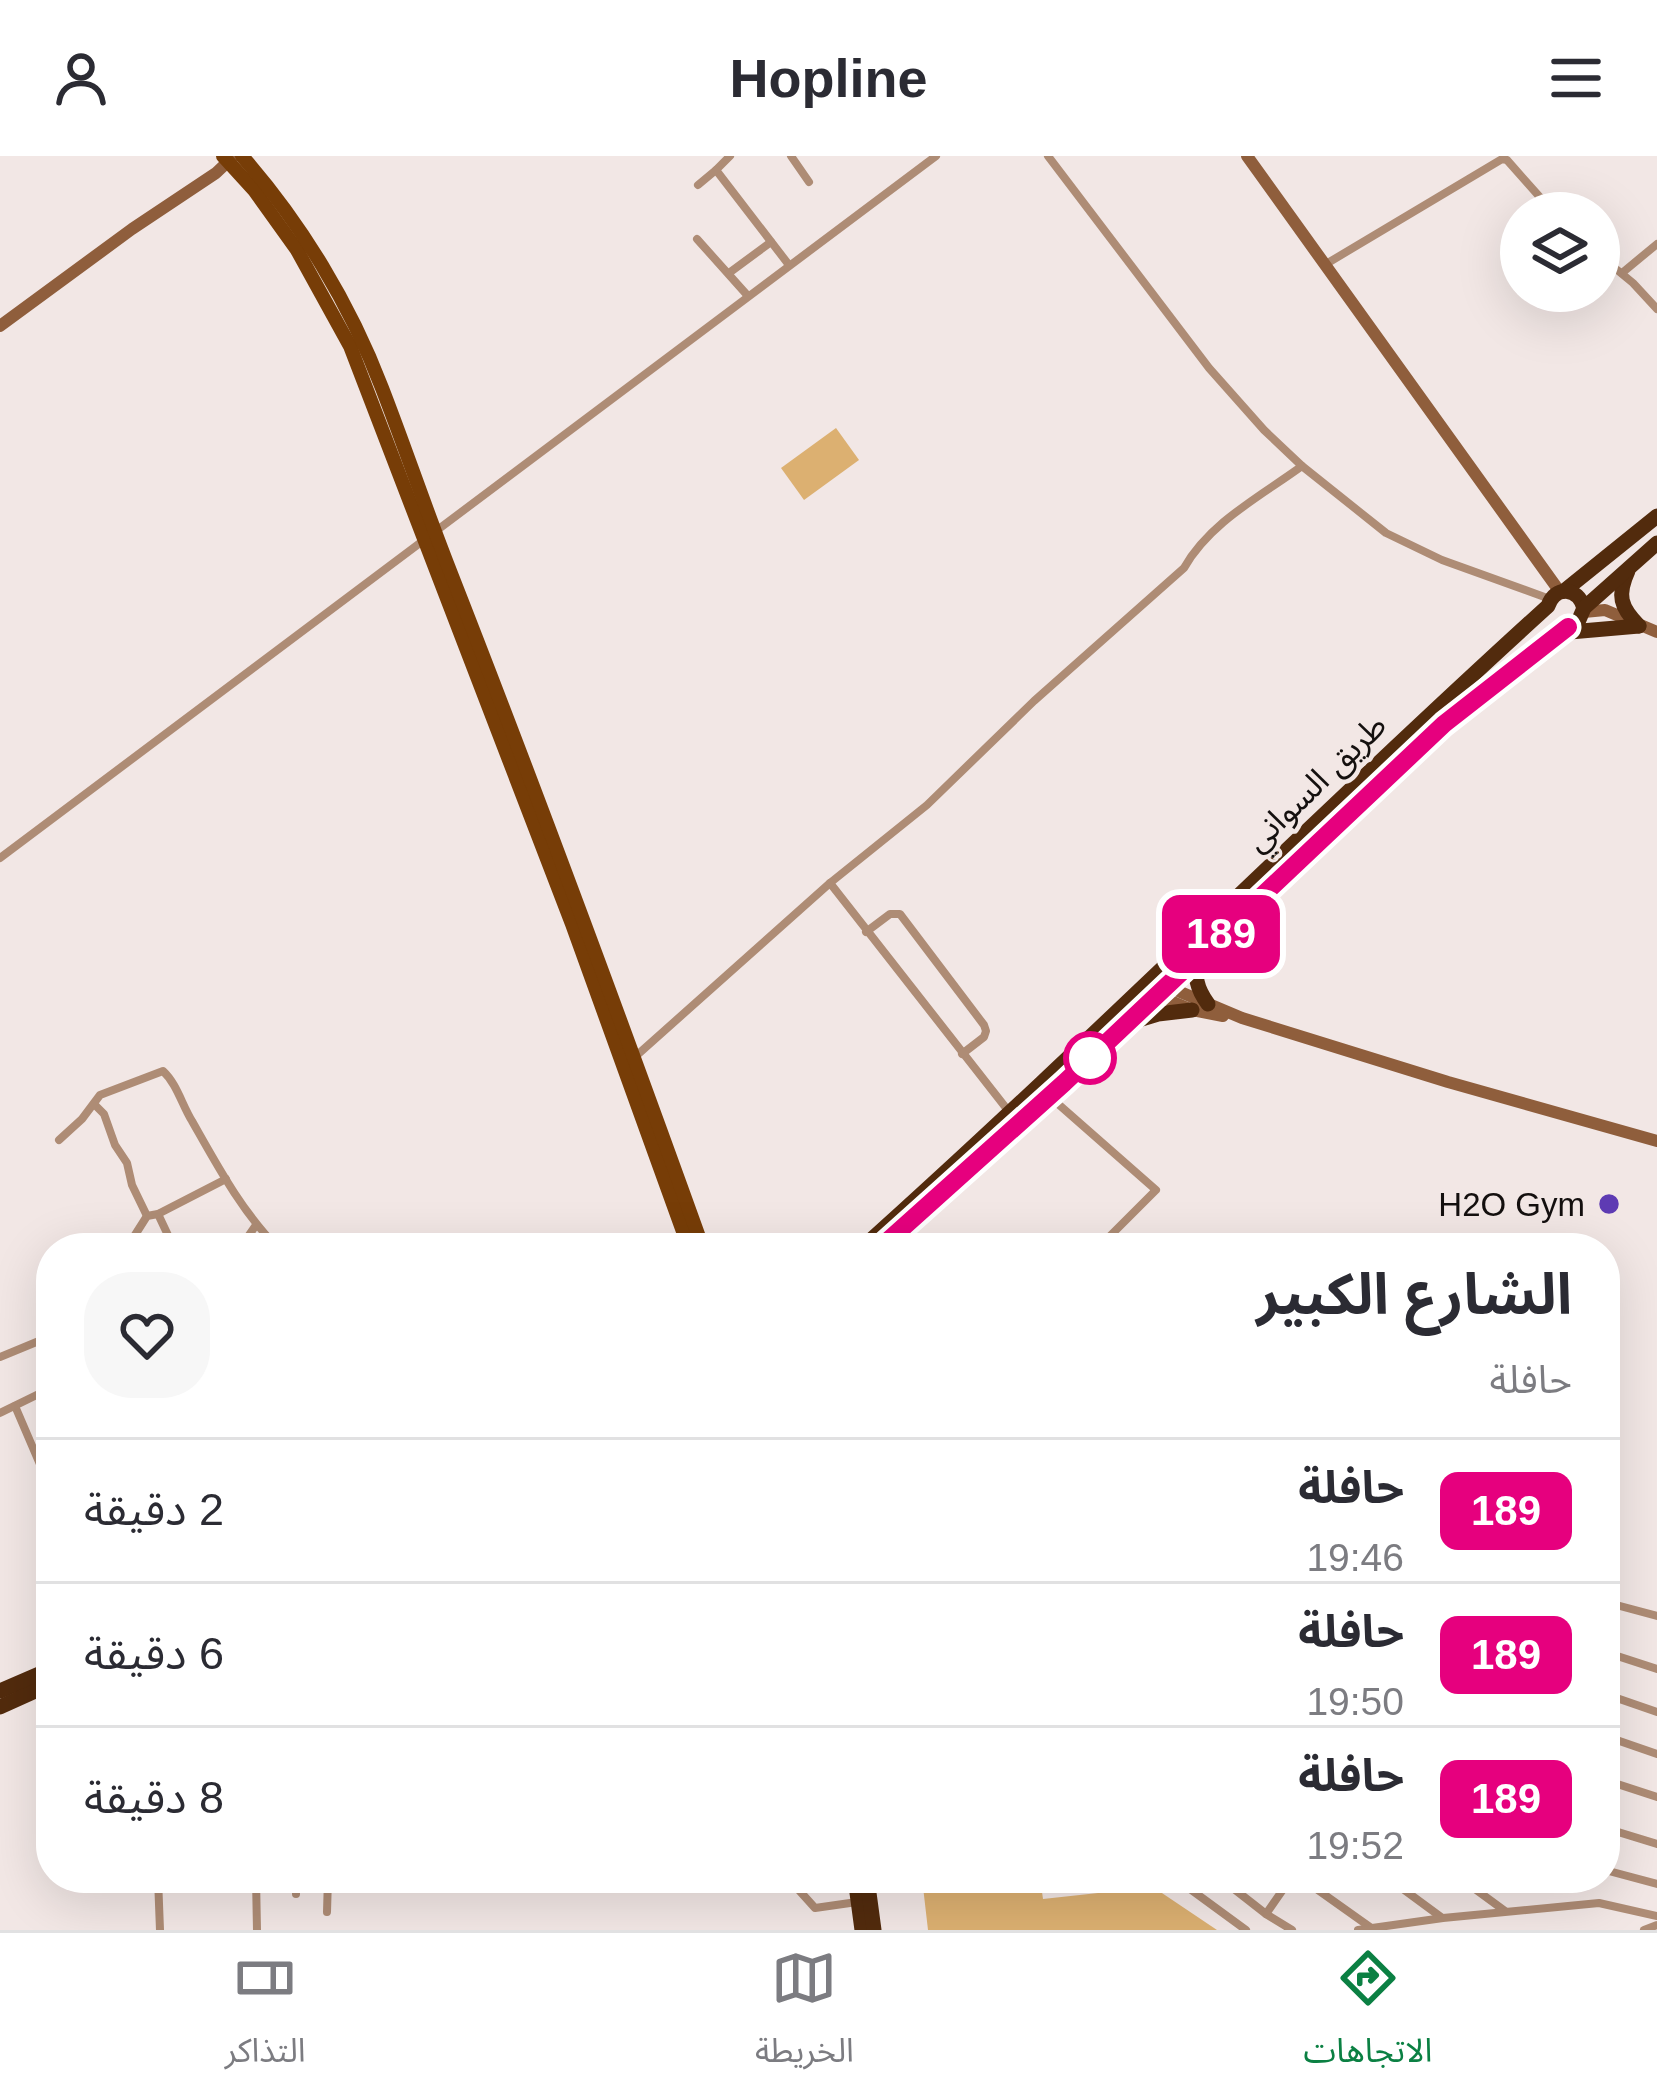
<!DOCTYPE html>
<html lang="ar">
<head>
<meta charset="utf-8">
<style>
	:root { --surface:#fff; --page:#f7f7f7; --text:#2b2b33; --muted:#7c7c81; --line:#e1e1e2; --accent:#0b8043 }
	body { margin:0; font-family:Arial,"Noto Sans Arabic",sans-serif; background:var(--page); color:var(--text); direction:rtl; height:100vh; display:flex; flex-direction:column; font-size:45px; white-space:nowrap }
	* { box-sizing:border-box; margin:0 }
	p { font-size:39px; color:var(--muted) }
	.icon { flex:none; width:66px; height:66px; fill:none; stroke:currentColor; stroke-width:2; stroke-linecap:round; stroke-linejoin:round }
	.map { position:relative; flex:1; overflow:hidden; direction:ltr }
	.details { position:absolute; left:36px; top:1077px; width:1584px; height:660px; display:flex; flex-direction:column; background:var(--surface); border-radius:48px; box-shadow:0 12px 48px #0002; direction:rtl }
	.details>* { flex:none }
	.badge { padding:0 24px; border-radius:18px; font-size:42px; line-height:78px }
	.tools { position:absolute; left:1500px; top:36px; display:grid; gap:24px }
	.tools a { display:grid; place-items:center; width:120px; height:120px; border-radius:50%; background:var(--surface); box-shadow:0 12px 48px #0002; font-size:60px }
	.map>.badge { position:absolute; translate:-50% -50%; box-shadow:0 0 0 6px #fff }
	.round { display:grid; place-items:center; flex:none; width:126px; height:126px; border-radius:48px; background:var(--page) }
	.summary { display:flex; align-items:center; justify-content:space-between; height:204px; padding:0 48px }
	h1 { font-size:57px; font-weight:700; line-height:90px }
	ul { padding:0; list-style:none }
	li { display:flex; align-items:center; gap:36px; height:144px; padding:0 48px; border-top:3px solid var(--line) }
	li div { flex:1 }
	li b { display:block; font-size:45px }
	li em { font-style:normal }
	li .badge { min-width:132px; font-weight:700; text-align:center }
	header { display:flex; justify-content:space-between; align-items:center; height:156px; padding:0 48px; background:var(--surface); font-size:54px; font-weight:700 }
	.menu { display:flex; justify-content:space-around; align-items:center; height:168px; border-top:3px solid var(--line); background:var(--surface); font-size:33px; color:var(--muted) }
	.menu a { display:grid; justify-items:center; gap:6px }
	.menu .on { color:var(--accent) }
	.map>svg:first-child { display:block }
	.green { fill:#dcb071 }
	.lines { fill:none; stroke-linecap:round; stroke-linejoin:round }
	.street { stroke:#ae8c75; stroke-width:8 }
	.secondary { stroke:#8f5e3c; stroke-width:12 }
	.primary { stroke:#773d07; stroke-width:14 }
	.highway { stroke:#522b0d; stroke-width:15 }
	.line-casing { stroke:#fff; stroke-width:27 }
	.line { stroke:#e6007e; stroke-width:18 }
	.stop-dot { fill:#fff; stroke:#e6007e; stroke-width:6 }
	.poi-dot { fill:#5e3bb3; stroke:#f2e7e5; stroke-width:4.5 }
	.labels { text-anchor:middle; stroke-width:9; stroke-linejoin:round; paint-order:stroke }
	.street-label { font-size:33px; fill:#14100f; stroke:#f2e7e5 }
	.poi-label { font-size:33px; fill:#14100f; stroke:#f2e7e5; text-anchor:end }
</style>
</head>
<body>
<header><svg class="icon" aria-label="menu" viewBox="0 0 24 24"><path d="M4 6h16M4 12h16M4 18h16"/></svg>Hopline<svg class="icon" aria-label="person" viewBox="0 0 24 24"><circle cx="12" cy="8" r="4"/><path d="M4 21q1-7 8-7t8 7"/></svg></header>
<div class="map">
<svg width="1657" height="1774" viewBox="0 0 1657 1774">
	<rect width="100%" height="100%" fill="#f2e7e5"/>
	<!-- green -->
	<g class="green">
		<path d="M836,272L859,304L804,344L781,312Z"/>
		<path d="M922,1722H1040L1043,1743L1153,1731L1217,1774H928Z"/>
	</g>
	<g class="lines">
		<!-- street -->
		<g class="street">
			<path d="M730,0L716,14L789,109"/>
			<path d="M791,0L809,26"/>
			<path d="M1048,0L1209,212L1264,274L1302,310L1386,377L1442,404L1550,443"/>
			<path d="M698,29L716,14"/>
			<path d="M697,83L748,140"/>
			<path d="M1599,99L1633,127L1657,153"/>
			<path d="M1326,108L1502,3L1507,4L1554,57"/>
			<path d="M729,117L771,86"/>
			<path d="M1622,117L1657,88"/>
			<path d="M0,702L936,0"/>
			<path d="M830,727L1010,957"/>
			<path d="M866,776L890,758H900L984,869L986,875L984,881L962,898"/>
			<path d="M636,900L830,727L927,649L1034,545L1184,412C1210,366 1261,340 1302,310"/>
			<path d="M1049,940L1156,1034L1098,1092"/>
			<path d="M94,948L104,958L115,989L127,1007L132,1029L147,1060"/>
			<path d="M59,984L82,963L100,939L163,915C177,928 182,949 192,965C217,1009 242,1056 278,1092"/>
			<path d="M158,1058L174,1092"/>
			<path d="M128,1090L147,1060L158,1058L226,1023"/>
			<path d="M240,1092L256,1069"/>
			<path d="M0,1201L51,1180"/>
			<path d="M15,1250L51,1334"/>
			<path d="M0,1257L51,1232"/>
			<path d="M1605,1446L1657,1460"/>
			<path d="M1605,1496L1657,1513"/>
			<path d="M1605,1538L1657,1556"/>
			<path d="M1605,1580L1657,1598"/>
			<path d="M1605,1624L1657,1641"/>
			<path d="M1605,1672L1657,1688"/>
			<path d="M1605,1714L1657,1728"/>
			<path d="M158,1722L160,1774"/>
			<path d="M256,1722L257,1774"/>
			<path d="M788,1722L815,1752L857,1746"/>
			<path d="M1175,1722L1246,1774"/>
			<path d="M1220,1722L1266,1758L1292,1774"/>
			<path d="M1301,1722L1370,1771"/>
			<path d="M1388,1722L1441,1761"/>
			<path d="M1460,1722L1505,1755"/>
			<path d="M296,1738V1722"/>
			<path d="M327,1756L328,1722"/>
			<path d="M1266,1758L1291,1722"/>
			<path d="M1358,1774L1443,1762L1599,1747L1657,1760"/>
			<path d="M1644,1774L1657,1769"/>
		</g>
		<!-- secondary -->
		<g class="secondary">
			<path d="M1247,0L1560,436"/>
			<path d="M0,170L132,73L216,17L234,0"/>
			<path d="M1584,456L1605,454L1657,476"/>
			<path d="M1159,827L1242,862L1448,926L1657,985"/>
			<path d="M1152,837L1192,854L1223,860"/>
		</g>
		<!-- primary -->
		<g class="primary">
			<path d="M223,0L254,34L297,94L350,190L572,768L689,1092"/>
			<path d="M242,0C301,67 350,148 382,232C406,294 427,357 452,420C539,642 622,867 703,1092"/>
		</g>
		<!-- highway -->
		<g class="highway">
			<path d="M1628,415C1617,439 1620,451 1639,470"/>
			<path d="M1564,435L1657,360"/>
			<path d="M1570,476L1639,470"/>
			<path d="M1199,801C1193,819 1197,833 1208,848"/>
			<path d="M1135,865L1158,858L1192,854"/>
			<path d="M862,1092C1095,883 1316,660 1548,450C1555,429 1578,431 1584,452"/>
			<path d="M880,1092L1064,927L1444,569L1568,471L1578,466L1584,452L1657,387"/>
			<path d="M0,1535L51,1513"/>
			<path d="M0,1551L51,1528"/>
			<path d="M855,1722L862,1774"/>
			<path d="M867,1722L874,1774"/>
		</g>
	</g>
	<g class="lines">
		<!-- line casing -->
		<g class="line-casing">
			<path id="line" d="M880,1092L1064,927L1444,568L1568,471"/>
		</g>
		<!-- line -->
		<use href="#line" class="line"/>
	</g>
	<!-- markers -->
	<circle class="stop-dot" cx="1090" cy="902" r="24"/>
	<circle class="poi-dot" cx="1609" cy="1048" r="12"/>
	<g class="labels">
		<!-- street labels -->
		<g class="street-label">
			<text transform="translate(1315 626) rotate(-44)" y="12">طريق السواني</text>
		</g>
		<!-- poi labels -->
		<g class="poi-label">
			<text x="1585" y="1060">H2O Gym</text>
		</g>
	</g>
</svg>
<div class="tools">
<a><svg class="icon" aria-label="layers" viewBox="0 0 24 24"><path d="M12 4l9 5-9 5-9-5zM3 14l9 5 9-5"/></svg></a>
</div>
<b class="badge" style="left:1221px;top:778px;background:#e6007e;color:#fff">189</b>
<section class="details">
<div class="summary"><div><h1>الشارع الكبير</h1><p>حافلة</p></div><a class="round"><svg class="icon" aria-label="heart" viewBox="0 0 24 24"><path d="M12 20l-8-8c-3-5 5-10 8-4 3-6 11-1 8 4z"/></svg></a></div>
<ul>
<li><span class="badge" style="background:#e6007e;color:#fff">189</span><div><b>حافلة</b><p>19:46</p></div><em>2 دقيقة</em></li>
<li><span class="badge" style="background:#e6007e;color:#fff">189</span><div><b>حافلة</b><p>19:50</p></div><em>6 دقيقة</em></li>
<li><span class="badge" style="background:#e6007e;color:#fff">189</span><div><b>حافلة</b><p>19:52</p></div><em>8 دقيقة</em></li>
</ul>
</section>
</div>
<nav class="menu">
<a class="on"><svg class="icon" aria-label="directions" viewBox="0 0 24 24"><path d="M12 3l9 9-9 9-9-9zM9 14v-3h6M13 9l2 2-2 2"/></svg>الاتجاهات</a>
<a><svg class="icon" aria-label="map" viewBox="0 0 24 24"><path d="M3 6l6-2 6 2 6-2v14l-6 2-6-2-6 2zM9 4v14M15 6v14"/></svg>الخريطة</a>
<a><svg class="icon" aria-label="tickets" viewBox="0 0 24 24"><path d="M3 7h18v10H3zM15 7v10"/></svg>التذاكر</a>
</nav>
</body>
</html>
